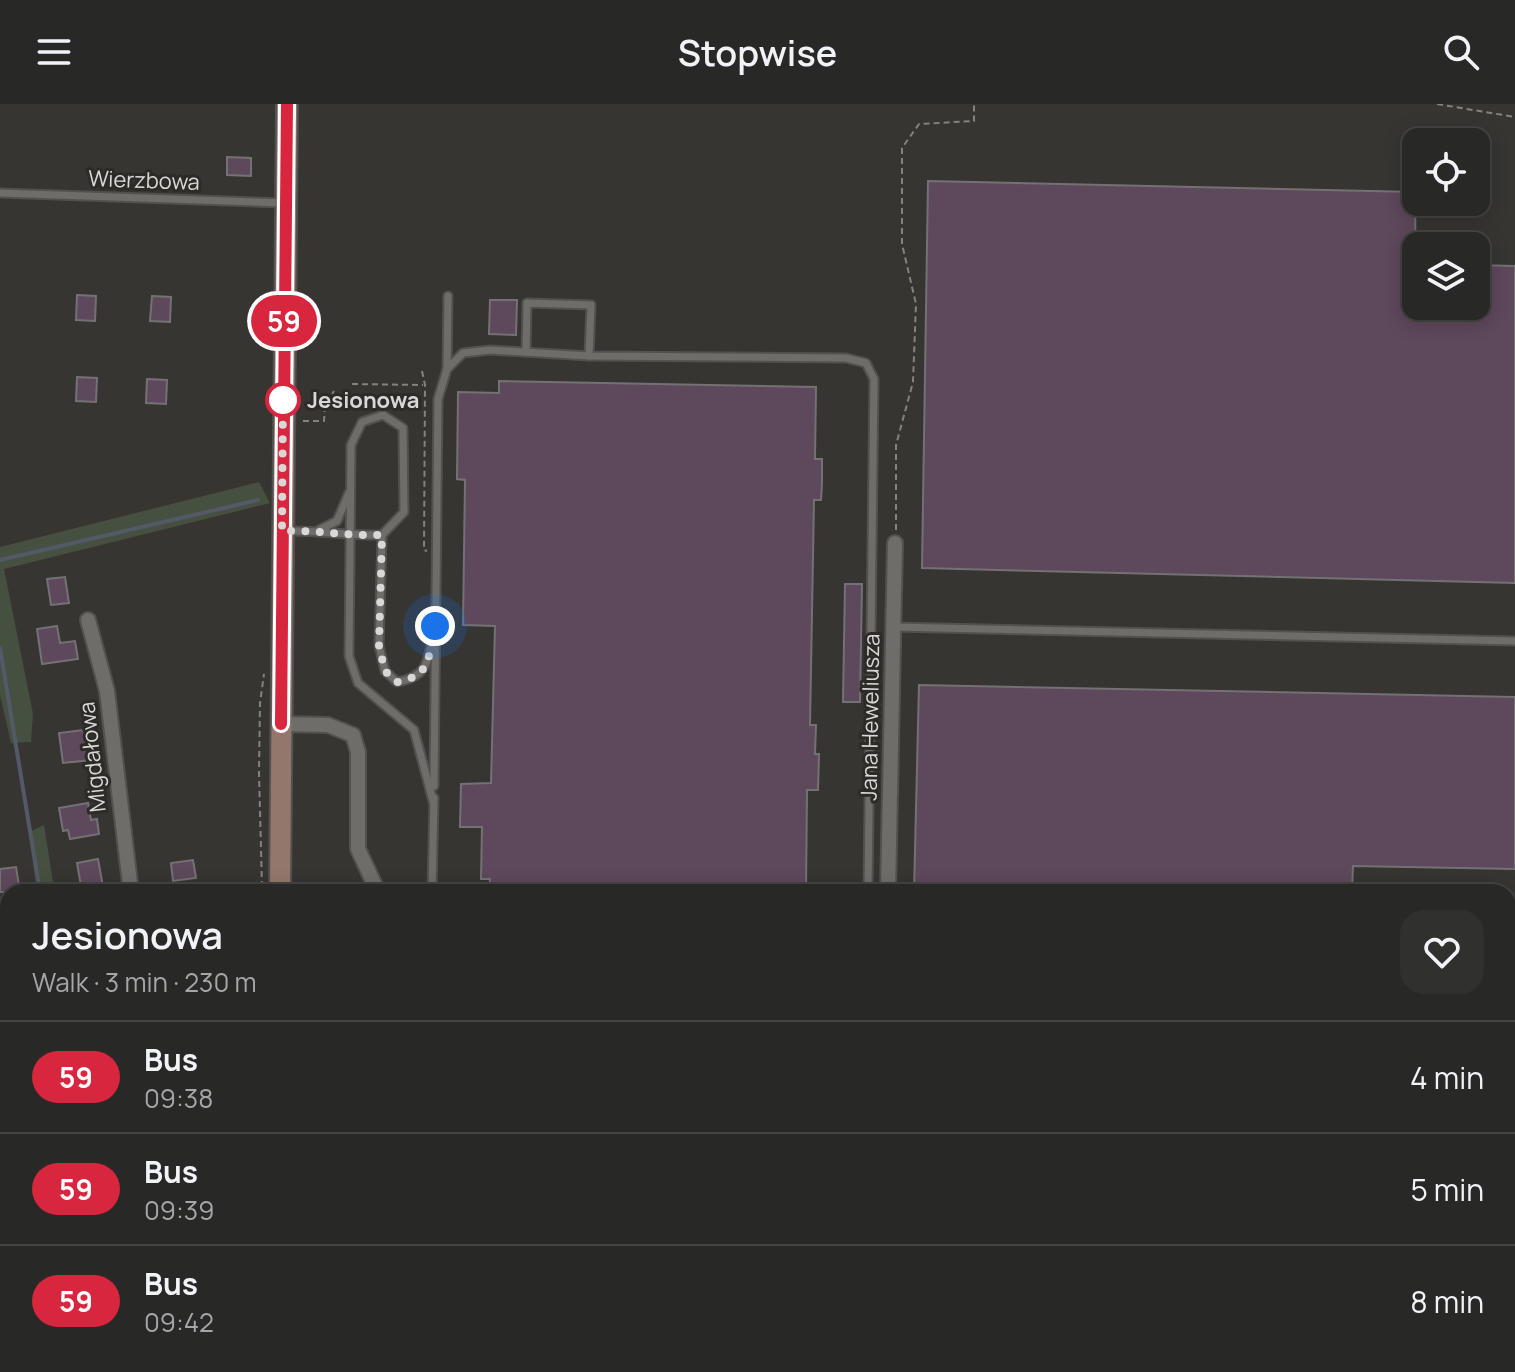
<!DOCTYPE html>
<html lang="en">
<head>
<meta charset="utf-8">
<style>
	:root { --surface:#282826; --page:#30302e; --text:#f1f3f6; --muted:#a5a6a7; --line:#444443 }
	body { margin:0; font-family:Manrope,sans-serif; background:var(--page); color:var(--text); height:100vh; display:flex; flex-direction:column; font-size:30px; white-space:nowrap }
	* { box-sizing:border-box; margin:0 }
	p { font-size:26px; color:var(--muted) }
	.icon { flex:none; width:44px; height:44px; fill:none; stroke:currentColor; stroke-width:2; stroke-linecap:round; stroke-linejoin:round }
	.map { position:relative; flex:1; overflow:hidden }
	.side { position:absolute; left:0px; top:780px; width:1516px; height:488px; display:flex; flex-direction:column; background:var(--surface); border-radius:24px 24px 0 0; box-shadow:0 4px 20px #0003,0 0 0 2px var(--line) }
	.side>* { flex:none }
	.badge { padding:0 16px; border-radius:26px; font-size:28px; line-height:52px }
	.fabs { position:absolute; left:1402px; top:24px; display:grid; gap:16px }
	.fabs a { display:grid; place-items:center; width:88px; height:88px; border-radius:16px; background:var(--surface); box-shadow:0 4px 20px #0003,0 0 0 2px var(--line); font-size:40px }
	.you { position:absolute; width:40px; height:40px; margin:-20px; border:6px solid #fff; border-radius:50%; background:#1a73e8; box-shadow:0 0 0 12px #1a73e833 }
	.map>.badge { position:absolute; translate:-50% -50%; box-shadow:0 0 0 4px #fff }
	.round { display:grid; place-items:center; flex:none; width:84px; height:84px; border-radius:24px; background:var(--page) }
	.head { display:flex; align-items:center; justify-content:space-between; height:136px; padding:0 32px }
	h1 { font-size:38px; font-weight:600; line-height:60px }
	ul { padding:0; list-style:none }
	li { display:flex; align-items:center; gap:24px; height:112px; padding:0 32px; border-top:2px solid var(--line) }
	li div { flex:1 }
	li b { display:block; font-size:30px }
	li em { font-style:normal }
	li .badge { min-width:88px; font-weight:700; text-align:center }
	header { display:flex; justify-content:space-between; align-items:center; height:104px; padding:0 32px; background:var(--surface); font-size:36px; font-weight:600 }
	.map>svg:first-child { display:block }
	.green { fill:#465040 }
	.lines { fill:none; stroke-linecap:round; stroke-linejoin:round }
	.stream { stroke:#535967; stroke-width:4 }
	.building { fill:#5e485b; stroke:#747174; stroke-width:2 }
	.lane-casing { stroke:#52514f; stroke-width:11 }
	.street-casing { stroke:#52514f; stroke-width:18 }
	.secondary-casing { stroke:#52514f; stroke-width:24 }
	.highway-casing { stroke:#52514f; stroke-width:28 }
	.path { stroke:#83827f; stroke-width:2; stroke-dasharray:6 4; stroke-linecap:butt }
	.lane { stroke:#6e6d69; stroke-width:7 }
	.street { stroke:#6e6d69; stroke-width:14 }
	.secondary { stroke:#94776c; stroke-width:20 }
	.highway { stroke:#ed8d74; stroke-width:24 }
	.line-casing { stroke:#fff; stroke-width:18 }
	.line { stroke:#d7263d; stroke-width:12 }
	.walk { stroke:#d9d8d6; stroke-width:8; stroke-dasharray:0 14.4 }
	.stop-dot { fill:#fff; stroke:#d7263d; stroke-width:4 }
	.labels { text-anchor:middle; stroke-width:6; stroke-linejoin:round; paint-order:stroke }
	.street-label { font-size:22px; fill:#d9d8d6; stroke:#2c2b28 }
	.stop-label { font-size:22px; font-weight:bold; fill:#d9d8d6; stroke:#2c2b28; text-anchor:start }
</style>
</head>
<body>
<header><svg class="icon" aria-label="menu" viewBox="0 0 24 24"><path d="M4 6h16M4 12h16M4 18h16"/></svg>Stopwise<svg class="icon" aria-label="search" viewBox="0 0 24 24"><circle cx="10" cy="10" r="6"/><path d="M15 15l6 6"/></svg></header>
<div class="map">
<svg width="1515" height="1268" viewBox="0 0 1515 1268">
	<rect width="100%" height="100%" fill="#363532"/>
	<!-- green -->
	<g class="green">
		<path d="M259,378L270,399L4,465L33,610L31,638L11,639L0,591V443Z"/>
		<path d="M44,721L54,784L55,788H37L29,728Z"/>
	</g>
	<g class="lines">
		<!-- stream -->
		<g class="stream">
			<path d="M0,456L258,396"/>
			<path d="M0,544L40,788"/>
		</g>
	</g>
	<!-- building -->
	<g class="building">
		<path d="M227,53L251,54V72L227,71Z"/>
		<path d="M928,77L1415,88L1416,202H1476V161L1515,162V479L922,464Z"/>
		<path d="M77,191L96,192L95,217L76,216Z"/>
		<path d="M152,192L171,193L170,218L150,217Z"/>
		<path d="M490,196H517L516,231L489,230Z"/>
		<path d="M77,273L97,274L96,298L76,297Z"/>
		<path d="M147,275L167,276L166,300L146,299Z"/>
		<path d="M499,277L816,283L815,355H822V379L821,396H814L810,621H816L815,650H819L818,686H807L806,788H489L490,775H481L482,723H460L461,680L491,679L495,522L463,521L465,376L457,375L458,288L499,289Z"/>
		<path d="M65,473L69,499L51,501L47,475Z"/>
		<path d="M845,480H862L860,598H843Z"/>
		<path d="M57,522L60,539L75,537L78,555L42,560L37,525Z"/>
		<path d="M919,581L1515,593V765L1353,762L1352,788H914Z"/>
		<path d="M83,626L84,632H88L91,656L63,659L59,629Z"/>
		<path d="M88,699L91,716L97,715L99,730L70,735L68,726L63,727L59,704Z"/>
		<path d="M98,755L104,788H82L77,759Z"/>
		<path d="M193,756L196,774L173,777L171,759Z"/>
		<path d="M16,763L20,788H0V765Z"/>
	</g>
	<g class="lines">
		<!-- lane casing -->
		<g class="lane-casing">
			<g id="lane">
				<path d="M0,89L284,99"/>
				<path d="M526,248L527,199L591,201L589,252"/>
				<path d="M447,265L463,249L490,246L589,252L846,254L866,259L874,275L868,788"/>
				<path d="M319,426L337,417L349,389"/>
				<path d="M285,427C318,426 349,432 382,431"/>
				<path d="M894,523L1515,537"/>
				<path d="M434,682L438,295L447,265L448,192"/>
				<path d="M433,697L414,626L358,579L349,552L351,341L362,318L383,311L403,324L404,408L382,431L379,542L385,567L397,578C432,572 427,553 435,522"/>
				<path d="M432,788L434,694"/>
				<path d="M1508,840L1515,836"/>
				<path d="M1508,1048L1515,1046"/>
				<path d="M858,1260L859,1268"/>
			</g>
		</g>
		<!-- street casing -->
		<g class="street-casing">
			<g id="street">
				<path d="M88,516L107,587L131,788"/>
				<path d="M281,620L328,621L353,631L358,648V745L378,788"/>
				<path d="M888,788L895,439"/>
				<path d="M0,824L8,823"/>
				<path d="M316,1260L332,1268"/>
				<path d="M273,1268L283,1260"/>
			</g>
		</g>
		<!-- secondary casing -->
		<g class="secondary-casing">
			<g id="secondary">
				<path d="M280,788L287,0"/>
				<path d="M373,1260L389,1268"/>
				<path d="M547,1268L552,1260"/>
			</g>
		</g>
		<!-- highway casing -->
		<g class="highway-casing">
			<g id="highway">
				<path d="M1508,915L1515,912"/>
				<path d="M0,1246L8,1245"/>
				<path d="M421,1260L439,1268"/>
				<path d="M464,1268L481,1260"/>
			</g>
		</g>
		<!-- path -->
		<g class="path">
			<path d="M1437,0L1515,13"/>
			<path d="M422,267L425,281L424,446L427,447"/>
			<path d="M352,280L423,281"/>
			<path d="M303,317H324L325,302L334,287"/>
			<path d="M896,426V341L913,278L916,200L902,140V44L919,20L974,17V0"/>
			<path d="M262,783L259,669L260,599L264,570"/>
			<path d="M347,1267L351,1265L357,1268"/>
		</g>
		<!-- lane -->
		<use href="#lane" class="lane"/>
		<!-- street -->
		<use href="#street" class="street"/>
		<!-- secondary -->
		<use href="#secondary" class="secondary"/>
		<!-- highway -->
		<use href="#highway" class="highway"/>
	</g>
	<g class="lines">
		<!-- line casing -->
		<g class="line-casing">
			<path id="line" d="M281,620L287,0"/>
		</g>
		<!-- line -->
		<use href="#line" class="line"/>
		<!-- walk -->
		<path class="walk" d="M283,296V294L282,427C316,426 348,432 382,431L379,542L385,567L397,578C432,572 428,552 435,522"/>
	</g>
	<!-- markers -->
	<circle class="stop-dot" cx="283" cy="296" r="16"/>
	<g class="labels">
		<!-- street labels -->
		<g class="street-label">
			<text transform="translate(144 76) rotate(2)" y="8">Wierzbowa</text>
			<text transform="translate(870 613) rotate(-89)" y="8">Jana Heweliusza</text>
			<text transform="translate(92 653) rotate(-96)" y="8">Migdałowa</text>
		</g>
		<!-- stop labels -->
		<g class="stop-label">
			<text x="307" y="304">Jesionowa</text>
		</g>
	</g>
</svg>
<div class="fabs">
<a><svg class="icon" aria-label="locate" viewBox="0 0 24 24"><circle cx="12" cy="12" r="6"/><path d="M12 2v4M12 18v4M2 12h4M18 12h4"/></svg></a>
<a><svg class="icon" aria-label="layers" viewBox="0 0 24 24"><path d="M12 4l9 5-9 5-9-5zM3 14l9 5 9-5"/></svg></a>
</div>
<div class="you" style="left:435px;top:522px"></div>
<b class="badge" style="left:284px;top:217px;background:#d7263d;color:#fff">59</b>
<section class="side">
<div class="head"><div><h1>Jesionowa</h1><p>Walk · 3 min · 230 m</p></div><a class="round"><svg class="icon" aria-label="heart" viewBox="0 0 24 24"><path d="M12 20l-8-8c-3-5 5-10 8-4 3-6 11-1 8 4z"/></svg></a></div>
<ul>
<li><span class="badge" style="background:#d7263d;color:#fff">59</span><div><b>Bus</b><p>09:38</p></div><em>4 min</em></li>
<li><span class="badge" style="background:#d7263d;color:#fff">59</span><div><b>Bus</b><p>09:39</p></div><em>5 min</em></li>
<li><span class="badge" style="background:#d7263d;color:#fff">59</span><div><b>Bus</b><p>09:42</p></div><em>8 min</em></li>
</ul>
</section>
</div>
</body>
</html>
